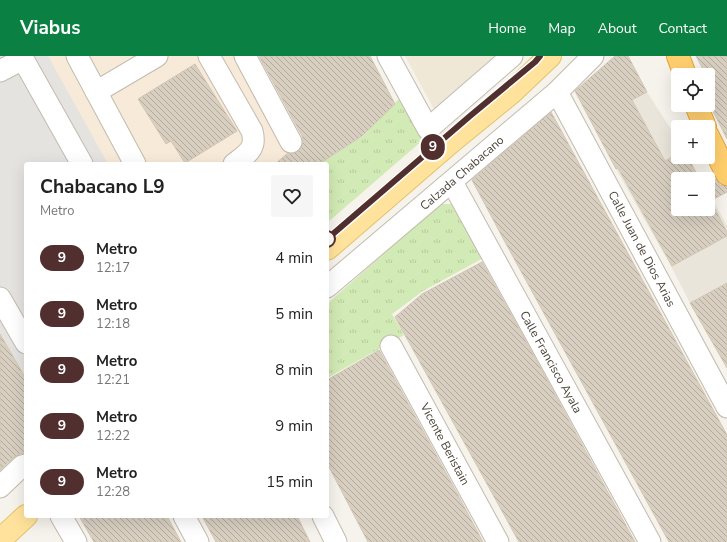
<!DOCTYPE html>
<html lang="en">
<head>
<meta charset="utf-8">
<style>
	:root { --surface:#fff; --page:#f6f6f6; --text:#222; --muted:#767676; --accent:#0b8043 }
	body { margin:0; font-family:"Nunito Sans",sans-serif; background:var(--page); color:var(--text); height:100vh; display:flex; flex-direction:column; font-size:15px; white-space:nowrap }
	* { box-sizing:border-box; margin:0 }
	p { font-size:13px; color:var(--muted) }
	.icon { flex:none; width:22px; height:22px; fill:none; stroke:currentColor; stroke-width:2; stroke-linecap:round; stroke-linejoin:round }
	.map { position:relative; flex:1; overflow:hidden }
	.side { position:absolute; left:24px; top:106px; width:305px; height:356px; display:flex; flex-direction:column; background:var(--surface); border-radius:4px; box-shadow:0 4px 16px #0002 }
	.side>* { flex:none }
	.badge { padding:0 8px; border-radius:13px; font-size:14px; line-height:26px }
	.fabs { position:absolute; left:671px; top:12px; display:grid; gap:8px }
	.fabs a { display:grid; place-items:center; width:44px; height:44px; border-radius:4px; background:var(--surface); box-shadow:0 4px 16px #0002; font-size:20px }
	.map>.badge { position:absolute; translate:-50% -50%; box-shadow:0 0 0 2px #fff }
	.round { display:grid; place-items:center; flex:none; width:42px; height:42px; border-radius:4px; background:var(--page) }
	.headline { display:flex; align-items:center; justify-content:space-between; height:68px; padding:0 16px }
	h1 { font-size:19px; font-weight:700; line-height:30px }
	ul { padding:0; list-style:none }
	li { display:flex; align-items:center; gap:12px; height:56px; padding:0 16px }
	li div { flex:1 }
	li b { display:block; font-size:15px }
	li em { font-style:normal }
	li .badge { min-width:44px; font-weight:700; text-align:center }
	header { display:flex; align-items:center; gap:24px; box-sizing:border-box; height:56px; padding:0 20px; background:var(--accent); color:#fff }
	header strong { font-size:19px }
	nav { display:flex; gap:22px; margin-inline-start:auto; font-size:14px }
	.map>svg:first-child { display:block }
	.residential { fill:#eae5da }
	.commercial { fill:#f7ead8 }
	.education { fill:#efe8d6 }
	.park { fill:url(#park-tufts) }
	.parking { fill:#e5e3e0 }
	.building { fill:url(#building-back-hatch); stroke:#d3c7b4 }
	.lines { fill:none; stroke-linecap:round; stroke-linejoin:round }
	.minor-casing { stroke:#c2bbae; stroke-width:23 }
	.major-casing { stroke:#e6c16a; stroke-width:24 }
	.highway-casing { stroke:#e0a43c; stroke-width:24 }
	.minor { stroke:#fff; stroke-width:21 }
	.major { stroke:#ffe39c; stroke-width:22 }
	.highway { stroke:#ffcf6e; stroke-width:22 }
	.line-casing { stroke:#fff; stroke-width:9 }
	.line { stroke:#512f2e; stroke-width:6 }
	.stop-dot { fill:#fff; stroke:#512f2e; stroke-width:2 }
	.labels { text-anchor:middle; stroke-width:4; stroke-linejoin:round; paint-order:stroke }
	.street-label { font-size:12px; fill:#4b4439; stroke:#fff }
</style>
</head>
<body>
<header>
<strong>Viabus</strong>
<nav><a>Home</a><a>Map</a><a>About</a><a>Contact</a></nav>
</header>
<div class="map">
<svg width="727" height="486" viewBox="0 0 727 486">
	<defs>
		<pattern id="park-tufts" width="24" height="20" patternUnits="userSpaceOnUse"><rect width="24" height="20" fill="#d2eab5"/><path d="M3 7l-1-3M5 7V3M7 7l1-3M15 17l-1-3M17 17v-4M19 17l1-3" fill="none" stroke="#b6ca9c"/></pattern>
		<pattern id="building-back-hatch" width="6" height="6" patternUnits="userSpaceOnUse"><rect width="6" height="6" fill="#d8cfc1"/><path d="M-1 5l2 2M0 0l6 6M5-1l2 2" fill="none" stroke="#b1aa9e"/></pattern>
	</defs>
	<rect width="100%" height="100%" fill="#f6f3ec"/>
	<!-- residential -->
	<path class="residential" d="M647,36L678,84V101H688L701,123H678V153H708V136L727,169V227L690,247L672,212L616,113L657,90L632,44Z"/>
	<!-- commercial -->
	<path class="commercial" d="M0,0H237L289,96L275,108H26V400L0,424Z"/>
	<!-- education -->
	<path class="education" d="M405,0H494L434,53Z"/>
	<!-- park -->
	<g class="park">
		<path d="M399,43L418,76L431,77L327,167V108H319L363,80Z"/>
		<path d="M440,148H451L461,156L485,201L423,235L392,258L404,279L327,322V248Z"/>
	</g>
	<!-- parking -->
	<path class="parking" d="M0,0H48L108,108H26V323L0,278Z"/>
	<!-- building -->
	<g class="building">
		<path d="M259,0H370L395,48L362,80L319,108H275L288,97L291,98L297,96L301,92L303,86L302,80Z"/>
		<path d="M615,0H628L647,36L632,44L665,105L672,101H688L699,123H678V153H715L727,176V180L672,210L618,112L616,113L575,35Z"/>
		<path d="M696,0H727V83L708,45V19H706Z"/>
		<path d="M195,8L237,75L185,107L171,85L166,88L138,43Z"/>
		<path d="M551,56L727,379V486H669L505,186L472,124Z"/>
		<path d="M716,123L720,129L727,130V136L708,146V127Z"/>
		<path d="M482,206L540,311L635,486H519L395,261L422,238Z"/>
		<path d="M727,227V312L690,247Z"/>
		<path d="M0,278L26,323V397L19,398L14,401L0,414Z"/>
		<path d="M379,294L458,439L483,486H368L327,407V324Z"/>
		<path d="M79,460H167L181,486H94Z"/>
		<path d="M202,460H297L310,486H216Z"/>
	</g>
	<g class="lines">
		<!-- minor casing -->
		<g class="minor-casing">
			<g id="minor">
				<path d="M77,0L135,108"/>
				<path d="M209,0L252,75C257,93 247,98 234,108"/>
				<path d="M245,0L291,86"/>
				<path d="M388,0L428,73L512,0"/>
				<path d="M0,15L23,3L82,108"/>
				<path d="M96,36L157,0"/>
				<path d="M557,36L727,351"/>
				<path d="M452,126L650,486"/>
				<path d="M327,231L557,36L593,0"/>
				<path d="M0,242L26,287"/>
				<path d="M391,290L498,486"/>
				<path d="M0,431L22,410L26,409"/>
				<path d="M61,460L76,486"/>
				<path d="M184,460L198,486"/>
				<path d="M323,460L336,486"/>
			</g>
		</g>
		<!-- major casing -->
		<g class="major-casing">
			<g id="major">
				<path d="M327,193L451,86L511,37L550,0"/>
				<path d="M0,484L26,460"/>
			</g>
		</g>
		<!-- highway casing -->
		<g class="highway-casing">
			<g id="highway">
				<path d="M678,0L685,19"/>
				<path d="M696,49L705,71"/>
				<path d="M708,80L727,118"/>
			</g>
		</g>
		<!-- minor -->
		<use href="#minor" class="minor"/>
		<!-- major -->
		<use href="#major" class="major"/>
		<!-- highway -->
		<use href="#highway" class="highway"/>
	</g>
	<g class="lines">
		<!-- line casing -->
		<g class="line-casing">
			<path id="line" d="M327,183L470,60L535,6L540,0"/>
		</g>
		<!-- line -->
		<use href="#line" class="line"/>
	</g>
	<!-- markers -->
	<circle class="stop-dot" cx="327" cy="183" r="8"/>
	<g class="labels">
		<!-- street labels -->
		<g class="street-label">
			<text transform="translate(462 117) rotate(-41)" y="4">Calzada Chabacano</text>
			<text transform="translate(642 193) rotate(62)" y="4">Calle Juan de Dios Arias</text>
			<text transform="translate(551 306) rotate(61)" y="4">Calle Francisco Ayala</text>
			<text transform="translate(445 388) rotate(62)" y="4">Vicente Beristain</text>
		</g>
	</g>
</svg>
<div class="fabs">
<a><svg class="icon" aria-label="locate" viewBox="0 0 24 24"><circle cx="12" cy="12" r="6"/><path d="M12 2v4M12 18v4M2 12h4M18 12h4"/></svg></a>
<a>+</a>
<a>−</a>
</div>
<b class="badge" style="left:433px;top:91px;background:#512f2e;color:#fff">9</b>
<section class="side">
<div class="headline"><div><h1>Chabacano L9</h1><p>Metro</p></div><a class="round"><svg class="icon" aria-label="heart" viewBox="0 0 24 24"><path d="M12 20l-8-8c-3-5 5-10 8-4 3-6 11-1 8 4z"/></svg></a></div>
<ul>
<li><span class="badge" style="background:#512f2e;color:#fff">9</span><div><b>Metro</b><p>12:17</p></div><em>4 min</em></li>
<li><span class="badge" style="background:#512f2e;color:#fff">9</span><div><b>Metro</b><p>12:18</p></div><em>5 min</em></li>
<li><span class="badge" style="background:#512f2e;color:#fff">9</span><div><b>Metro</b><p>12:21</p></div><em>8 min</em></li>
<li><span class="badge" style="background:#512f2e;color:#fff">9</span><div><b>Metro</b><p>12:22</p></div><em>9 min</em></li>
<li><span class="badge" style="background:#512f2e;color:#fff">9</span><div><b>Metro</b><p>12:28</p></div><em>15 min</em></li>
</ul>
</section>
</div>
</body>
</html>
